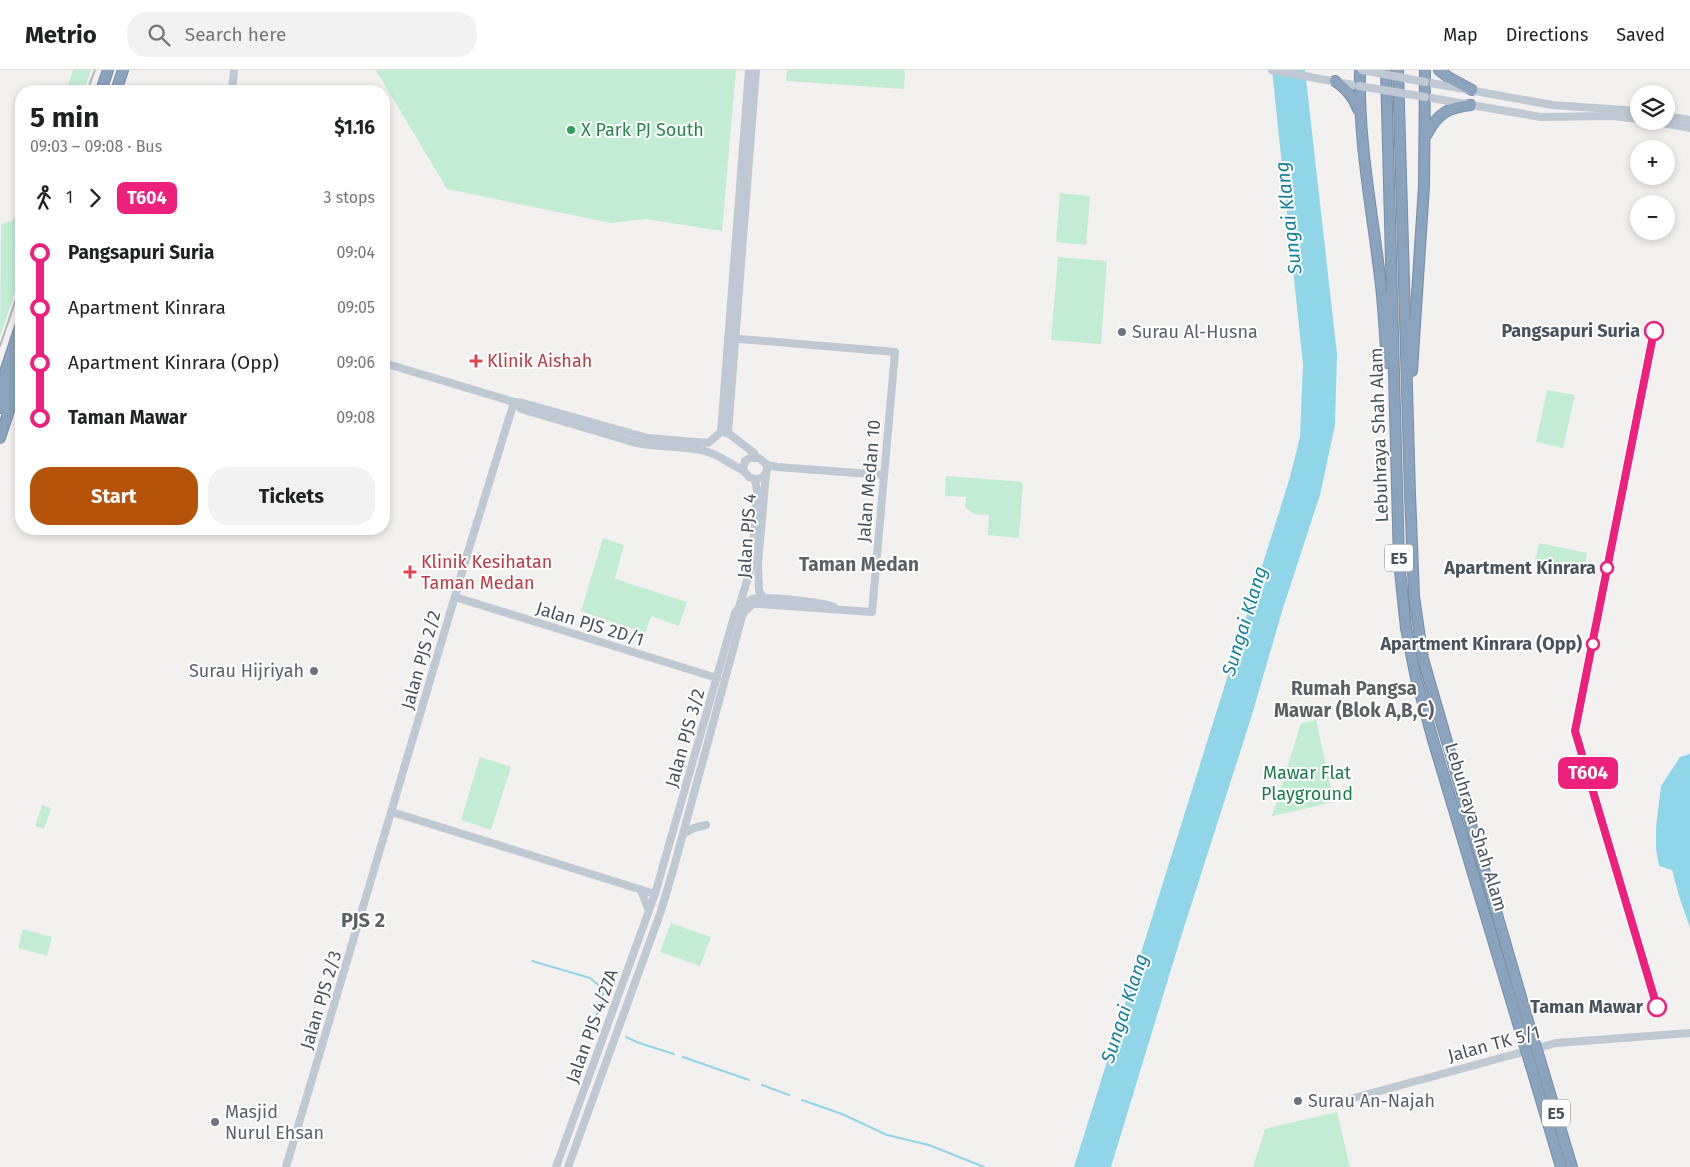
<!DOCTYPE html>
<html lang="en">
<head>
<meta charset="utf-8">
<style>
	:root { --surface:#fff; --page:#f2f2f2; --text:#202124; --muted:#757577; --line:#e0e0e0; --accent:#b45309 }
	body { margin:0; font-family:"Fira Sans",sans-serif; background:var(--page); color:var(--text); height:100vh; display:flex; flex-direction:column; font-size:19px; white-space:nowrap }
	* { box-sizing:border-box; margin:0 }
	p { font-size:16px; color:var(--muted) }
	.icon { flex:none; width:28px; height:28px; fill:none; stroke:currentColor; stroke-width:2; stroke-linecap:round; stroke-linejoin:round }
	.map { position:relative; flex:1; overflow:hidden }
	.details { position:absolute; left:15px; top:15px; width:375px; height:450px; display:flex; flex-direction:column; background:var(--surface); border-radius:20px; box-shadow:0 2px 8px #0003 }
	.details>* { flex:none }
	.badge { padding:0 10px; border-radius:8px; font-size:18px; line-height:32px }
	.controls { position:absolute; left:1630px; top:15px; display:grid; gap:10px }
	.controls a { display:grid; place-items:center; width:45px; height:45px; border-radius:50%; background:var(--surface); box-shadow:0 2px 8px #0003; font-size:25px }
	.map>.badge { position:absolute; translate:-50% -50%; box-shadow:0 0 0 2px #fff }
	.legs { display:flex; align-items:center; gap:8px; height:55px; padding:0 15px; font-size:16px }
	.legs p { margin-inline-start:auto }
	.headline { display:flex; align-items:center; justify-content:space-between; height:85px; padding:0 15px }
	h1 { font-size:28px; font-weight:700; line-height:38px }
	.action { display:flex; gap:10px; margin-top:auto; padding:10px 15px }
	.action a { flex:1; height:58px; border-radius:20px; background:var(--accent); color:#fff; font-size:20px; font-weight:700; line-height:58px; text-align:center }
	.action a+a { background:var(--page); color:var(--text) }
	ul { padding:0 15px; list-style:none }
	li { display:flex; align-items:center; gap:18px; height:55px; font-size:19px }
	li i { display:grid; place-items:center; width:8px; height:100%; margin:0 6px; background:currentColor }
	li i::after { content:''; width:12px; height:12px; margin:-6px; border:4px solid; border-radius:50%; background:var(--surface) }
	li p { margin-inline-start:auto }
	li:first-child i { background:linear-gradient(#0000 50%,currentColor 0) }
	li:last-child i { background:linear-gradient(currentColor 50%,#0000 0) }
	header { display:flex; align-items:center; gap:30px; box-sizing:border-box; height:70px; padding:0 25px; background:var(--surface); border-bottom:1px solid var(--line) }
	header strong { font-size:24px }
	nav { display:flex; gap:28px; margin-inline-start:auto; font-size:18px }
	.search { width:350px; height:45px; background:var(--page); display:flex; align-items:center; gap:12px; box-sizing:border-box; padding:0 18px; border-radius:20px; color:var(--muted); font-size:19px }
	.map>svg:first-child { display:block }
	.green { fill:#c2edd3 }
	.water { fill:#91d5e8 }
	.lines { fill:none; stroke-linecap:round; stroke-linejoin:round }
	.stream { stroke:#91d5e8; stroke-width:2 }
	.highway-casing { stroke:#768ea8; stroke-width:12 }
	.secondary { stroke:#bfc9d3; stroke-width:8 }
	.highway { stroke:#8ba3bc; stroke-width:10 }
	.rail { stroke:#b3b6ba; stroke-width:2 }
	.highway-bridge-casing { stroke:#768ea8; stroke-width:12; stroke-linecap:butt }
	.secondary-bridge { stroke:#bfc9d3; stroke-width:8 }
	.highway-bridge { stroke:#8ba3bc; stroke-width:10 }
	.line-1-casing { stroke:#fff; stroke-width:11 }
	.line-1 { stroke:#ed207b; stroke-width:8 }
	.leisure-dot { fill:#2e9e5b; stroke:#fff; stroke-width:2 }
	.stop-1-dot { fill:#fff; stroke:#ed207b; stroke-width:2.5 }
	.worship-dot { fill:#6b7280; stroke:#fff; stroke-width:2 }
	.health-dot { fill:#e0444e; stroke:#fff; stroke-width:2 }
	.labels { text-anchor:middle; stroke-width:4; stroke-linejoin:round; paint-order:stroke }
	.shield { fill:#fff; stroke:#80878e; stroke-width:1 }
	.shield-label { font-size:16px; font-weight:bold; fill:#49535d }
	.leisure-label { font-size:18px; fill:#27864d; stroke:#fff; text-anchor:start }
	.stop-label { font-size:18px; font-weight:bold; fill:#49535d; stroke:#fff; text-anchor:end }
	.worship-label { font-size:18px; fill:#5b616d; stroke:#fff; text-anchor:start }
	.health-label { font-size:18px; fill:#be3a42; stroke:#fff; text-anchor:start }
	.street-label { font-size:18px; fill:#49535d; stroke:#fff }
	.park-label { font-size:18px; fill:#1c7c4d; stroke:#fff }
	.water-label { font-size:19px; font-style:italic; fill:#14809e; stroke:#fff }
	.neighbourhood-label { font-size:19px; font-weight:bold; fill:#5d6165; stroke:#fff }
	.quarter-label { font-size:20px; font-weight:bold; fill:#5d6165; stroke:#fff }
</style>
</head>
<body>
<header>
<strong>Metrio</strong>
<div class="search"><svg class="icon" aria-label="search" viewBox="0 0 24 24"><circle cx="10" cy="10" r="6"/><path d="M15 15l6 6"/></svg>Search here</div>
<nav><a>Map</a><a>Directions</a><a>Saved</a></nav>
</header>
<div class="map">
<svg width="1690" height="1097" viewBox="0 0 1690 1097">
	<rect width="100%" height="100%" fill="#f3f0f0"/>
	<!-- green -->
	<g class="green">
		<path d="M73,0H91L84,21H66Z"/>
		<path d="M376,0H736L722,161L646,149L611,153L447,119Z"/>
		<path d="M787,0H905L904,19L786,11Z"/>
		<path d="M1060,123L1090,126L1086,175L1056,172Z"/>
		<path d="M21,137V204L0,266L1,154L12,151Z"/>
		<path d="M1058,187L1107,191L1101,274L1051,270Z"/>
		<path d="M1547,320L1575,325L1563,378L1536,372Z"/>
		<path d="M946,406L1023,412L1019,468L988,465L989,445L974,444L965,437L966,427L945,426Z"/>
		<path d="M603,468L624,475L615,509L687,532L679,556L651,546L645,563L581,541Z"/>
		<path d="M1539,473L1587,483L1584,501L1535,491Z"/>
		<path d="M1316,650L1334,732L1272,746L1301,653Z"/>
		<path d="M480,687L511,697L491,760L461,750Z"/>
		<path d="M42,735L51,738L44,759L35,756Z"/>
		<path d="M671,853L711,867L700,896L660,882Z"/>
		<path d="M23,859L52,867L47,886L18,878Z"/>
		<path d="M1337,1042L1350,1097H1253L1265,1059Z"/>
	</g>
	<!-- water -->
	<g class="water">
		<path d="M1272,0H1305L1337,284L1335,355L1320,425L1283,538L1251,648L1180,870L1111,1097H1074L1290,407L1300,367L1303,294Z"/>
		<path d="M1690,684V858L1679,826L1672,800L1659,796L1656,779V757L1661,716L1680,687Z"/>
	</g>
	<g class="lines">
		<!-- stream -->
		<g class="stream">
			<path d="M532,891L590,908L602,918L603,925L594,952"/>
			<path d="M626,967L639,973L674,984"/>
			<path d="M683,987L749,1010"/>
			<path d="M762,1015L789,1025"/>
			<path d="M802,1030L842,1044L887,1065L929,1075L984,1097"/>
		</g>
		<!-- highway casing -->
		<g class="highway-casing">
			<g id="highway">
				<path d="M1360,0C1358,73 1373,144 1381,216C1384,242 1385,267 1387,293"/>
				<path d="M1386,0L1399,492L1406,558L1416,608L1433,670L1520,960"/>
				<path d="M1398,0L1410,424L1414,526L1423,589L1530,958"/>
				<path d="M1439,0L1448,7L1472,20"/>
				<path d="M1335,11C1346,19 1353,26 1358,39"/>
				<path d="M101,21L108,0"/>
				<path d="M116,21L123,0"/>
				<path d="M1427,64C1437,44 1449,37 1471,35"/>
				<path d="M1412,301L1424,116L1425,0"/>
				<path d="M0,317L21,254"/>
				<path d="M0,338L21,276"/>
				<path d="M0,368L21,304"/>
				<path d="M1540,990L1572,1097"/>
				<path d="M1530,993L1561,1097"/>
			</g>
		</g>
		<!-- secondary -->
		<g class="secondary">
			<path d="M1272,0L1359,16"/>
			<path d="M1425,12L1552,35L1639,41"/>
			<path d="M232,21L234,0"/>
			<path d="M1425,27L1541,47L1613,46L1639,49"/>
			<path d="M1666,46L1690,50"/>
			<path d="M1651,51L1690,58"/>
			<path d="M384,293L514,332L523,333L648,368L708,373L721,362L728,363L754,383L756,388"/>
			<path d="M514,332L521,339L636,373C660,378 685,375 708,382C721,386 731,395 743,400"/>
			<path d="M721,362L749,0"/>
			<path d="M728,363L756,0"/>
			<path d="M750,388H759L767,395C768,403 764,409 755,409L749,407L743,400L745,391Z"/>
			<path d="M767,395L777,397L884,405"/>
			<path d="M455,527L717,608"/>
			<path d="M764,528L759,521L758,494L766,404"/>
			<path d="M739,537L752,494L757,420L755,409"/>
			<path d="M392,742L655,824"/>
			<path d="M683,764L694,758L706,755"/>
			<path d="M641,820L649,841"/>
			<path d="M1339,1032L1556,973L1690,963"/>
			<path d="M286,1097L471,472L514,332"/>
			<path d="M556,1097L655,824L735,543C739,536 745,532 753,529C765,526 822,532 834,537"/>
			<path d="M568,1097L661,841L674,797L743,543L753,534H759L872,542L895,282L728,268"/>
		</g>
		<!-- highway -->
		<use href="#highway" class="highway"/>
		<!-- rail -->
		<g class="rail">
			<path d="M87,21L95,0"/>
			<path d="M0,276L21,214"/>
		</g>
		<!-- highway-bridge casing -->
		<g class="highway-bridge-casing">
			<g id="highway-bridge">
				<path d="M1530,958L1540,990"/>
				<path d="M1520,960L1530,993"/>
			</g>
		</g>
		<!-- secondary-bridge -->
		<g class="secondary-bridge">
			<path d="M1362,0L1425,12"/>
			<path d="M1359,16L1425,27"/>
		</g>
		<!-- highway-bridge -->
		<use href="#highway-bridge" class="highway-bridge"/>
	</g>
	<g class="lines">
		<!-- line-1 casing -->
		<g class="line-1-casing">
			<path id="line-1" d="M1654,261L1575,661L1657,937"/>
		</g>
		<!-- line-1 -->
		<use href="#line-1" class="line-1"/>
	</g>
	<!-- markers -->
	<circle class="leisure-dot" cx="571" cy="60" r="5"/>
	<g class="stop-1-dot">
		<circle cx="1654" cy="261" r="9"/>
		<circle cx="1607" cy="498" r="6"/>
		<circle cx="1593" cy="574" r="6"/>
		<circle cx="1657" cy="937" r="9"/>
	</g>
	<g class="worship-dot">
		<circle cx="1122" cy="262" r="5"/>
		<circle cx="314" cy="601" r="5"/>
		<circle cx="1298" cy="1031" r="5"/>
		<circle cx="215" cy="1052" r="5"/>
	</g>
	<g class="health-dot">
		<path d="M473.5 283.5h5v5h5v5h-5v5h-5v-5h-5v-5h5z"/>
		<path d="M407.5 494.5h5v5h5v5h-5v5h-5v-5h-5v-5h5z"/>
	</g>
	<g class="labels">
		<!-- shield labels -->
		<g class="shield">
			<rect x="1385" y="474.5" width="28" height="27" rx="4"/>
			<rect x="1542" y="1029.5" width="28" height="27" rx="4"/>
		</g>
		<g class="shield-label">
			<text x="1399" y="494">E5</text>
			<text x="1556" y="1049">E5</text>
		</g>
		<!-- leisure labels -->
		<g class="leisure-label">
			<text x="581" y="66">X Park PJ South</text>
		</g>
		<!-- stop labels -->
		<g class="stop-label">
			<text x="1640" y="267">Pangsapuri Suria</text>
			<text x="1596" y="504">Apartment Kinrara</text>
			<text x="1582" y="580">Apartment Kinrara (Opp)</text>
			<text x="1643" y="943">Taman Mawar</text>
		</g>
		<!-- worship labels -->
		<g class="worship-label">
			<text x="1132" y="268">Surau Al-Husna</text>
			<text x="304" y="607" text-anchor="end">Surau Hijriyah</text>
			<text x="1308" y="1037">Surau An-Najah</text>
			<text x="225" y="1048">Masjid<tspan x="225" dy="21">Nurul Ehsan</tspan></text>
		</g>
		<!-- health labels -->
		<g class="health-label">
			<text x="487" y="297">Klinik Aishah</text>
			<text x="421" y="498">Klinik Kesihatan<tspan x="421" dy="21">Taman Medan</tspan></text>
		</g>
		<!-- street labels -->
		<g class="street-label">
			<text transform="translate(1379 365) rotate(-92)" y="6">Lebuhraya Shah Alam</text>
			<text transform="translate(869 411) rotate(-85)" y="6">Jalan Medan 10</text>
			<text transform="translate(747 466) rotate(-86)" y="6">Jalan PJS 4</text>
			<text transform="translate(590 554) rotate(17)" y="6">Jalan PJS 2D/1</text>
			<text transform="translate(421 590) rotate(-74)" y="6">Jalan PJS 2/2</text>
			<text transform="translate(685 668) rotate(-74)" y="6">Jalan PJS 3/2</text>
			<text transform="translate(1476 757) rotate(73)" y="6">Lebuhraya Shah Alam</text>
			<text transform="translate(321 930) rotate(-73)" y="6">Jalan PJS 2/3</text>
			<text transform="translate(592 956) rotate(-70)" y="6">Jalan PJS 4/27A</text>
			<text transform="translate(1494 974) rotate(-15)" y="6">Jalan TK 5/1</text>
		</g>
		<!-- park labels -->
		<g class="park-label">
			<text x="1307" y="709">Mawar Flat<tspan x="1307" dy="21">Playground</tspan></text>
		</g>
		<!-- water labels -->
		<g class="water-label">
			<text transform="translate(1288 148) rotate(-97)" y="7">Sungai Klang</text>
			<text transform="translate(1244 551) rotate(-73)" y="7">Sungai Klang</text>
			<text transform="translate(1124 938) rotate(-72)" y="7">Sungai Klang</text>
		</g>
		<!-- neighbourhood labels -->
		<g class="neighbourhood-label">
			<text x="859" y="501">Taman Medan</text>
			<text x="1354" y="625">Rumah Pangsa<tspan x="1354" dy="22">Mawar (Blok A,B,C)</tspan></text>
		</g>
		<!-- quarter labels -->
		<g class="quarter-label">
			<text x="363" y="857">PJS 2</text>
		</g>
	</g>
</svg>
<div class="controls">
<a><svg class="icon" aria-label="layers" viewBox="0 0 24 24"><path d="M12 4l9 5-9 5-9-5zM3 14l9 5 9-5"/></svg></a>
<a>+</a>
<a>−</a>
</div>
<b class="badge" style="left:1588px;top:703px;background:#ed207b;color:#fff">T604</b>
<section class="details">
<div class="headline"><div><h1>5 min</h1><p>09:03 – 09:08 · Bus</p></div><b>$1.16</b></div>
<div class="legs"><svg class="icon" aria-label="walk" viewBox="0 0 24 24"><circle cx="13" cy="4" r="2"/><path d="M13 8l-2 6 4 7M11 14l-3 7M7 12l3-4h3l4 4"/></svg>1<svg class="icon" aria-label="forward" viewBox="0 0 24 24"><path d="M9 5l7 7-7 7"/></svg><b class="badge" style="background:#ed207b;color:#fff">T604</b><p>3 stops</p></div>
<ul>
<li><i style="color:#ed207b"></i><b>Pangsapuri Suria</b><p>09:04</p></li>
<li><i style="color:#ed207b"></i><span>Apartment Kinrara</span><p>09:05</p></li>
<li><i style="color:#ed207b"></i><span>Apartment Kinrara (Opp)</span><p>09:06</p></li>
<li><i style="color:#ed207b"></i><b>Taman Mawar</b><p>09:08</p></li>
</ul>
<div class="action"><a>Start</a><a>Tickets</a></div>
</section>
</div>
</body>
</html>
